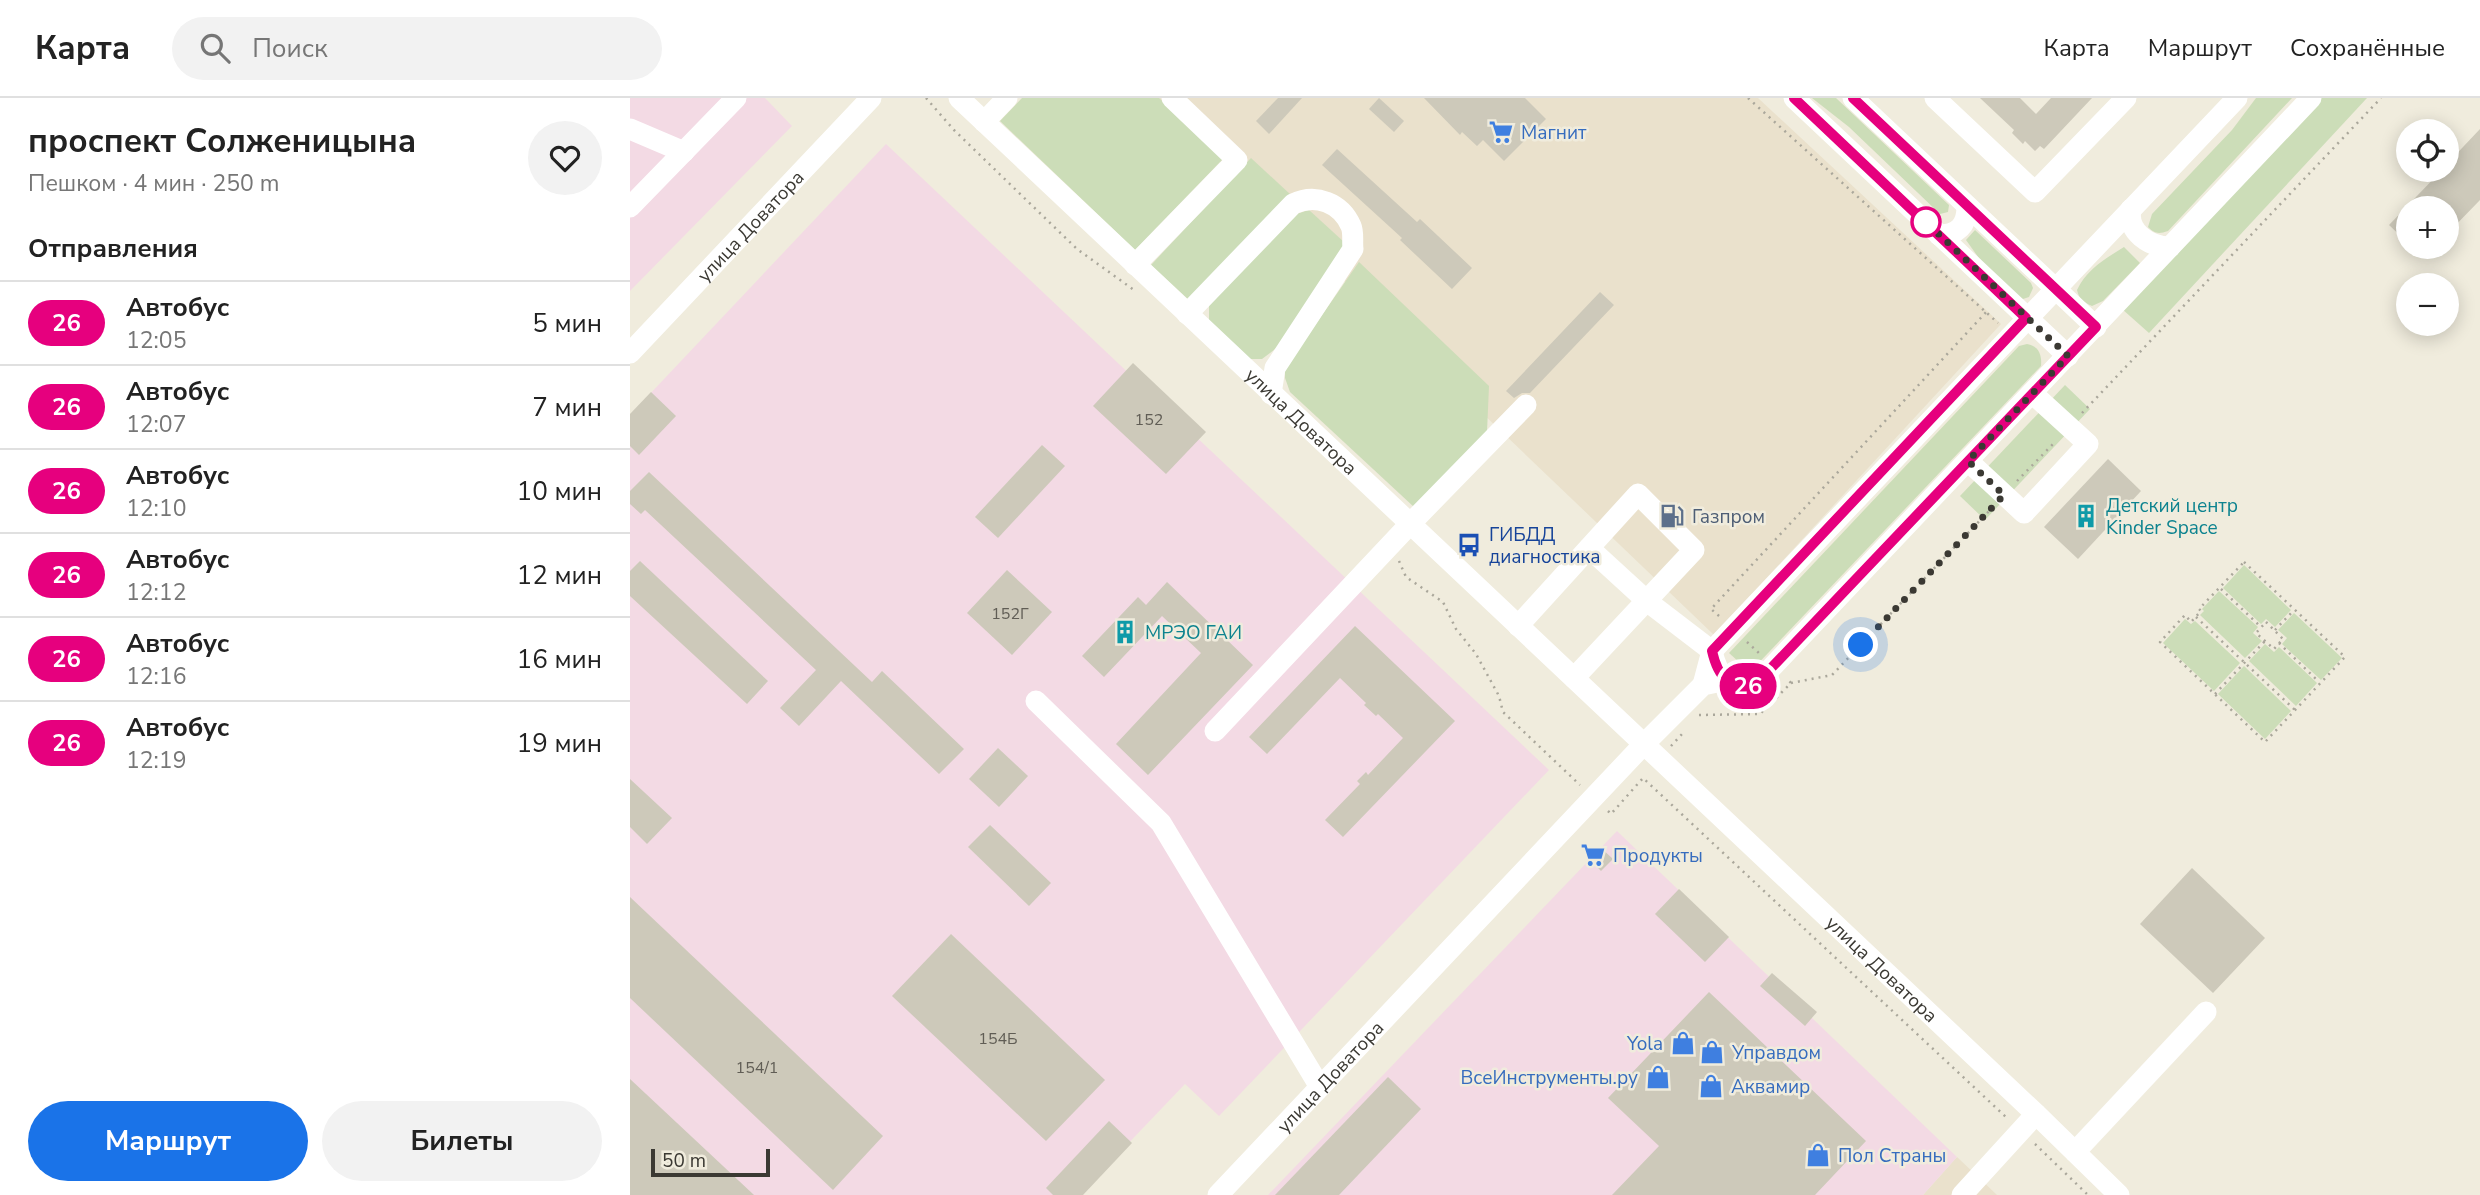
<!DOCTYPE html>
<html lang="ru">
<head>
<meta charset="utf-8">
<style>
	:root { --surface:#fff; --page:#f2f2f2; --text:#222; --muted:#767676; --line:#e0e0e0; --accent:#1a73e8 }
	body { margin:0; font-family:"Nunito Sans",sans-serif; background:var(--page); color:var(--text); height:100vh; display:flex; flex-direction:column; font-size:26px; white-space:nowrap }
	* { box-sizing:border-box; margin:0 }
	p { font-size:23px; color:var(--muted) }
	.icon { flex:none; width:38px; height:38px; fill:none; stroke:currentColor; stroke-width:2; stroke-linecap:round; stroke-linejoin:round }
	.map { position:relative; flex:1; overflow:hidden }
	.drawer { display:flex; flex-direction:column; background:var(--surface); width:630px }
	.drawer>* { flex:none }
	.badge { padding:0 14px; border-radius:23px; font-size:24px; line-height:46px }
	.fabs { position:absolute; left:1766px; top:21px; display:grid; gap:14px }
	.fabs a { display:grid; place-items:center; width:63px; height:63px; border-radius:50%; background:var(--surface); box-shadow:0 4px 18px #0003; font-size:35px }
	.scale { position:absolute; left:21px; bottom:18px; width:119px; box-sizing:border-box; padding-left:7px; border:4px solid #3b3933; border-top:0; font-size:19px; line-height:24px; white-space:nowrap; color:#3b3933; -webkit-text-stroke:5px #f0ecdd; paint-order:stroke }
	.you { position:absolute; width:35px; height:35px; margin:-18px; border:5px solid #fff; border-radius:50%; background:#1a73e8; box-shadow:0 0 0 10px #1a73e833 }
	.map>.badge { position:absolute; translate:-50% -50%; box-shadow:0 0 0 4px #fff }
	h2 { padding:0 28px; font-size:26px; line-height:63px }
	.round { display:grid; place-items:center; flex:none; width:74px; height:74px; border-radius:37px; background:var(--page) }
	.summary { display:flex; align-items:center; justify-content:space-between; height:119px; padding:0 28px }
	h1 { font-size:33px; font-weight:700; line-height:52px }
	.button { display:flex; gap:14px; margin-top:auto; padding:14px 28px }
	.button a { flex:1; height:80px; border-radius:42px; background:var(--accent); color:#fff; font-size:28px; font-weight:700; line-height:80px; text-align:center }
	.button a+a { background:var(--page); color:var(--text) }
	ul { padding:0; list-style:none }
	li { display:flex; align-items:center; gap:21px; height:84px; padding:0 28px; border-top:2px solid var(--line) }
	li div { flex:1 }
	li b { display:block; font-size:26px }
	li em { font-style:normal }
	li .badge { min-width:77px; font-weight:700; text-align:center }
	header { display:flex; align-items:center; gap:42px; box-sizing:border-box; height:98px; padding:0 35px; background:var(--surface); border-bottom:2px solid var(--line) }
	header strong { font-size:33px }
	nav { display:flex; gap:38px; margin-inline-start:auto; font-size:24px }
	.search { width:490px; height:63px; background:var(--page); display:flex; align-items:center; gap:18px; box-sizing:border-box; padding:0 24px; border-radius:38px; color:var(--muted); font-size:26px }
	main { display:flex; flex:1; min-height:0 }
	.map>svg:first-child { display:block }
	.commercial { fill:#eae1cc }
	.industrial { fill:#f3dae4 }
	.green { fill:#ccddb8 }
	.building { fill:#cdc9ba }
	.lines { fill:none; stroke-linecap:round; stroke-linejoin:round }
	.path { stroke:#aaa79b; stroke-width:2.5; stroke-dasharray:2 5; stroke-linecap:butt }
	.minor { stroke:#fff; stroke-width:21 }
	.line-casing { stroke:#fff; stroke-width:16 }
	.line { stroke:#e6007e; stroke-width:10 }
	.walk { stroke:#3b3933; stroke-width:7; stroke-dasharray:0 12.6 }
	.stop-dot { fill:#fff; stroke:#e6007e; stroke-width:3.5 }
	.labels { text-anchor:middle; stroke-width:5; stroke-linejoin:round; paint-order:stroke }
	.number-label { font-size:16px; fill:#605d55 }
	.shop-label { font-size:19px; fill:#366cbe; stroke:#f0ecdd; text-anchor:start }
	.street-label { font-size:19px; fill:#3b3933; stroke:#f0ecdd }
	.culture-label { font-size:19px; fill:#0d838f; stroke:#f0ecdd; text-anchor:start }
	.service-label { font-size:19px; fill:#4e5e75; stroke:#f0ecdd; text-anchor:start }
	.transit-label { font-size:19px; fill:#164399; stroke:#f0ecdd; text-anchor:start }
</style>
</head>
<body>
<header>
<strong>Карта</strong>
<div class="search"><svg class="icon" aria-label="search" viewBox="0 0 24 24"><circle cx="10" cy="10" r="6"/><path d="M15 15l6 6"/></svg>Поиск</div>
<nav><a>Карта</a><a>Маршрут</a><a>Сохранённые</a></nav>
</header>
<main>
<section class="drawer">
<div class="summary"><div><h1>проспект Солженицына</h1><p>Пешком · 4 мин · 250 m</p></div><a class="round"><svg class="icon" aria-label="heart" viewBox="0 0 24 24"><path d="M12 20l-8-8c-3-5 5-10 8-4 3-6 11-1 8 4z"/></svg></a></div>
<h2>Отправления</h2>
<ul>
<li><span class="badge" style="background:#e6007e;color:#fff">26</span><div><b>Автобус</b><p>12:05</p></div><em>5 мин</em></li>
<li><span class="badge" style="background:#e6007e;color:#fff">26</span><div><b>Автобус</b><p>12:07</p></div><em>7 мин</em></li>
<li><span class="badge" style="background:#e6007e;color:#fff">26</span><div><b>Автобус</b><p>12:10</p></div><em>10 мин</em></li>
<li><span class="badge" style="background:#e6007e;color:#fff">26</span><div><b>Автобус</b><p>12:12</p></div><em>12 мин</em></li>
<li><span class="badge" style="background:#e6007e;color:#fff">26</span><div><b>Автобус</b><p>12:16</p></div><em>16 мин</em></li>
<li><span class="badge" style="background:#e6007e;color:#fff">26</span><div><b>Автобус</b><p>12:19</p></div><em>19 мин</em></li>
</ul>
<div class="button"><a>Маршрут</a><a>Билеты</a></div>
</section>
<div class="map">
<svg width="1850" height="1097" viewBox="0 0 1850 1097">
	<rect width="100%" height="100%" fill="#f0ecdd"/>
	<!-- commercial -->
	<g class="commercial">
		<path d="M523,0H1128L1371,226L1084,537Z"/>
		<path d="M1327,1059L1367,1097H1293Z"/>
	</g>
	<!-- industrial -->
	<g class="industrial">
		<path d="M0,0H135L162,28L0,193Z"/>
		<path d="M256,46L919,672L589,1018L555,986L449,1097H0V317Z"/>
		<path d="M987,733L1327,1059L1293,1097H638Z"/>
	</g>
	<!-- green -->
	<g class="green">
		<path d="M392,0H529L593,61L505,152L370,23Z"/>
		<path d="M1182,0H1206L1319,107L1318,114L1310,116L1219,29Z"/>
		<path d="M1626,0H1662L1538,133C1529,136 1525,136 1518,129L1522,116L1602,32Z"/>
		<path d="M1691,0H1737L1519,235L1492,211Z"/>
		<path d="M621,60L661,97L561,204L521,167Z"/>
		<path d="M679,112L714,144L713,159L653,245L632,261H620L579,222V206L663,117Z"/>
		<path d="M1345,132L1401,185L1403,190L1399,199L1393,201L1387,199L1356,170L1336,142Z"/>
		<path d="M1494,149L1510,165L1473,203L1462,208C1453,204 1449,201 1447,192C1457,171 1475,161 1494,149Z"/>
		<path d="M729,164L859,288L857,334L784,409L660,294L655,280V270Z"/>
		<path d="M1397,246C1409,248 1412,257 1411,268L1120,574L1099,555L1389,248Z"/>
		<path d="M1435,287L1460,311L1355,422L1330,398Z"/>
		<path d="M1614,467L1661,512L1645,529L1636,521L1631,526L1593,490Z"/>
		<path d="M1589,493L1628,529L1623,535L1632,543L1615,560L1570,517L1574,513L1572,511Z"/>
		<path d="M1664,515L1712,560L1691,582L1652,546L1657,540L1648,532Z"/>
		<path d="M1555,521L1561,526L1565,523L1610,565L1584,593L1533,545Z"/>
		<path d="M1635,546L1644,554L1649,549L1687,585L1666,608L1619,563Z"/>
		<path d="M1614,568L1661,613L1635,641L1588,596Z"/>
	</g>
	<!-- building -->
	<g class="building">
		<path d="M648,0H672L639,36L626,23Z"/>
		<path d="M749,0L774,23L764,34L739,11Z"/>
		<path d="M794,0H895L916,21L874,63L853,42L847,48L832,34L830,37Z"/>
		<path d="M1350,0H1390L1406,16L1421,0H1462L1414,51L1410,48L1405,53L1395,43L1393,46L1382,35L1384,32Z"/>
		<path d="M1850,31V102L1816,137V110H1778V145L1759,127L1812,72H1816V67Z"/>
		<path d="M707,51L787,124L790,121L842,170L822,191L770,142L772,140L692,67Z"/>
		<path d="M970,194L984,207L900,295H892L884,300L876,293Z"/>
		<path d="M503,265L576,334L536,376L463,308Z"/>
		<path d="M21,294L46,318L9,357L0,348V316Z"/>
		<path d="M412,347L435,368L368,440L345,419Z"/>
		<path d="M1478,361L1511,393L1448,461L1414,429Z"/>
		<path d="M19,374L242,584L252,573L334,651L309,676L211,583L169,628L150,610L186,572L15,412L11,416L0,406V393Z"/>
		<path d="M10,463L138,583L117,606L0,498V473Z"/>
		<path d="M377,472L422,514L382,557L337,515Z"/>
		<path d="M537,484L623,567L518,677L486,646L571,555L532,518L474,579L452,558L508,499L516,507Z"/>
		<path d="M725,528L825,623L713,739L695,722L730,686L727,683L736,674L738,677L773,640L748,616L746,618L734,607L736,605L710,580L637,656L619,639Z"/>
		<path d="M368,650L398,678L369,709L339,681Z"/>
		<path d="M0,681L42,720L17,746L0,729Z"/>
		<path d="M360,727L421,785L399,808L338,749Z"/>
		<path d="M970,749L983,761L971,773L959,761Z"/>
		<path d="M1562,770L1635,840L1583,895L1510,826Z"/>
		<path d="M1049,791L1099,839L1075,864L1025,816Z"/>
		<path d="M0,799L253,1038L203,1092L0,900Z"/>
		<path d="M321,836L475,982L416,1043L262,898Z"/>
		<path d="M1142,875L1187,914L1175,928L1130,888Z"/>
		<path d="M1079,894L1236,1043L1185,1097H982L1029,1048L978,1000Z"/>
		<path d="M758,979L791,1011L709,1097H645Z"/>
		<path d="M0,981L124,1097H0Z"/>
		<path d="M479,1023L502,1045L453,1097H423L416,1090Z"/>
	</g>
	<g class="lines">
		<!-- path -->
		<g class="path">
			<path d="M296,0L324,32L447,151L504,192"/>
			<path d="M1118,0L1368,225"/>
			<path d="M1452,315L1751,0"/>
			<path d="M1387,383L1426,343"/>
			<path d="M769,463L776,479L813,504L826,531L846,556L869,598L873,614L950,687"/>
			<path d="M1614,464L1715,559L1635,644L1530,544L1555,517L1561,524L1571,513L1569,511Z"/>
			<path d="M1591,491L1631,529"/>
			<path d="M1089,518L1081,511L1359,211"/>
			<path d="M1566,519L1665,612"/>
			<path d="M1636,524L1653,541L1644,551L1626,535Z"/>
			<path d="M1645,532L1664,512"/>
			<path d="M1117,544L1130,556"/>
			<path d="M1649,545L1689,584"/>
			<path d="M1161,585L1202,577L1361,411"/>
			<path d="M1585,596L1635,543"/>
			<path d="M1069,617L1130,616L1161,585L1156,580"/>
			<path d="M1041,648L1053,635"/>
			<path d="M978,713L981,716L1013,680L1377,1020"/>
			<path d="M1405,1046L1458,1097"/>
		</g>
		<!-- minor -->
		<g class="minor">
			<path id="s1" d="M329,0L1406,1016L1489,1097"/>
			<path d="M1164,0L1438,258"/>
			<path d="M1223,0L1466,229"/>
			<path d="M1305,0L1405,94L1496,0"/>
			<path d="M354,24L377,0"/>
			<path d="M0,31L54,54"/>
			<path d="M0,109L106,0"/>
			<path d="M1501,111C1496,134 1520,149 1540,149"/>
			<path d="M1309,137C1328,137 1337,127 1337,109"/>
			<path d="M505,167L607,62L542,0"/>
			<path d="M557,216L663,106C686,95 711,105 721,128C724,135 722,144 723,151L645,270L641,296"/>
			<path id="s2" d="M0,255L241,0"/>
			<path d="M1338,363L1394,415L1458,346L1402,295"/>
			<path d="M959,450L1018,504L1082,553"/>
			<path d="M888,528L1008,396L1064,452L944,580"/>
			<path d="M1082,553C1088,579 1099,592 1126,586L1681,0"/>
			<path d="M1073,587L1082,553L1607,0"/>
			<path d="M406,603L531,725L690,989"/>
			<path d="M585,633L780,426L896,307"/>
			<path d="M1445,1054L1576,914"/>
			<path id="s3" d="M588,1097L1014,646L1073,587L1087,584"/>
			<path d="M1332,1097L1406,1016"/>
		</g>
	</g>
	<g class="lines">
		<!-- line casing -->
		<g class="line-casing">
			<path id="line" d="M1164,0L1396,220L1082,553C1088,579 1099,592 1126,586L1466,229L1223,0"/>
		</g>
		<!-- line -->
		<use href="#line" class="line"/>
		<!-- walk -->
		<path class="walk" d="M1231,547L1374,397L1338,363L1438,258L1296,124"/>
	</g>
	<!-- icons -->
	<defs>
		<g id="supermarket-bare" transform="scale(1.89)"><path d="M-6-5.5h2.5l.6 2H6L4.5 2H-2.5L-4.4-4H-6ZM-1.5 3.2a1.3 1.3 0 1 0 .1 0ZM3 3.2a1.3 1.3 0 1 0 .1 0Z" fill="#3f7fe0" stroke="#f0ecdd" stroke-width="2.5" paint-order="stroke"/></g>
		<g id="fuel-bare" transform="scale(1.89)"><path d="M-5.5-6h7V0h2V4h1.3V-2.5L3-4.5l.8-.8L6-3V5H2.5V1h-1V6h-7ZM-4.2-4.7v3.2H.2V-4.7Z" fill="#5c6f8a" stroke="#f0ecdd" stroke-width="2.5" paint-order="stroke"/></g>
		<g id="building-bare" transform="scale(1.89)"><path d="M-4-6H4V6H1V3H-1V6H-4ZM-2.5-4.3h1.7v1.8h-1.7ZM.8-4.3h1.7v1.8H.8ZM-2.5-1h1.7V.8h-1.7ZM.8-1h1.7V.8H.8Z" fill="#0f9aa8" stroke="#f0ecdd" stroke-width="2.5" paint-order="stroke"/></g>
		<g id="bus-bare" transform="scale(1.89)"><path d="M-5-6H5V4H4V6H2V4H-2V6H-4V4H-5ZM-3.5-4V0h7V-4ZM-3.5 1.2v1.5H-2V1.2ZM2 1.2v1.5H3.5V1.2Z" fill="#1a4fb4" stroke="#f0ecdd" stroke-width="2.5" paint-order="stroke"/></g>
		<g id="shop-bare" transform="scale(1.89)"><path d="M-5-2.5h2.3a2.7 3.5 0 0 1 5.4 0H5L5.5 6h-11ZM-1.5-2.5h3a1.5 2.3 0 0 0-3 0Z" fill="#3f7fe0" stroke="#f0ecdd" stroke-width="2.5" paint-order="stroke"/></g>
	</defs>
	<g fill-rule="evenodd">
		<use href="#supermarket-bare" x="871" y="34"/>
		<use href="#fuel-bare" x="1042" y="418"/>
		<use href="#building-bare" x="1456" y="418"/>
		<use href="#bus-bare" x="839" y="447"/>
		<use href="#building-bare" x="495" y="534"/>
		<use href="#supermarket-bare" x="963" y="757"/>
		<use href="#shop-bare" x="1053" y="945"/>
		<use href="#shop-bare" x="1082" y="954"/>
		<use href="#shop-bare" x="1028" y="979"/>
		<use href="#shop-bare" x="1081" y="988"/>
		<use href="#shop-bare" x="1188" y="1057"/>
	</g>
	<!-- markers -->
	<circle class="stop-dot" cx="1296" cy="124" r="14"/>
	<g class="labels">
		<!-- number labels -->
		<g class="number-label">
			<text x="519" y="327">152</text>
			<text x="380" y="521">152Г</text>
			<text x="368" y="946">154Б</text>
			<text x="127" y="975">154/1</text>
		</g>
		<!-- shop labels -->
		<g class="shop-label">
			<text x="891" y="41">Магнит</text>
			<text x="983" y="764">Продукты</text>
			<text x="1033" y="952" text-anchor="end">Yola</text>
			<text x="1102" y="961">Управдом</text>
			<text x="1008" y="986" text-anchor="end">ВсеИнструменты.ру</text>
			<text x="1101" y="995">Аквамир</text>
			<text x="1208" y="1064">Пол Страны</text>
		</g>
		<!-- street labels -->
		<g class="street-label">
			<text dy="7" stroke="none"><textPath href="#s2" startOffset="175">улица Доватора</textPath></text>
			<text dy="7" stroke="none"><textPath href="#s1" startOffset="471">улица Доватора</textPath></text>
			<text dy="7" stroke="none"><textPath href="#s1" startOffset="1269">улица Доватора</textPath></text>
			<text dy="7" stroke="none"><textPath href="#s3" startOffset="163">улица Доватора</textPath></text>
		</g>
		<!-- culture labels -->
		<g class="culture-label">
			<text x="1476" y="414">Детский центр<tspan x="1476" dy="22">Kinder Space</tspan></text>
			<text x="515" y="541">МРЭО ГАИ</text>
		</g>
		<!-- service labels -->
		<g class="service-label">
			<text x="1062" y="425">Газпром</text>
		</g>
		<!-- transit labels -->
		<g class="transit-label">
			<text x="859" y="443">ГИБДД<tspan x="859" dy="22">диагностика</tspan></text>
		</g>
	</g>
</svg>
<div class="fabs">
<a><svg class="icon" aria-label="locate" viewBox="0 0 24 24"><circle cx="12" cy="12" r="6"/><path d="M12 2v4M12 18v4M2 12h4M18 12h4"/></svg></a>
<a>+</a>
<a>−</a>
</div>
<div class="scale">50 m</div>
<div class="you" style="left:1231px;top:547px"></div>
<b class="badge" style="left:1118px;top:588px;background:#e6007e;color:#fff">26</b>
</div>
</main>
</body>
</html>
